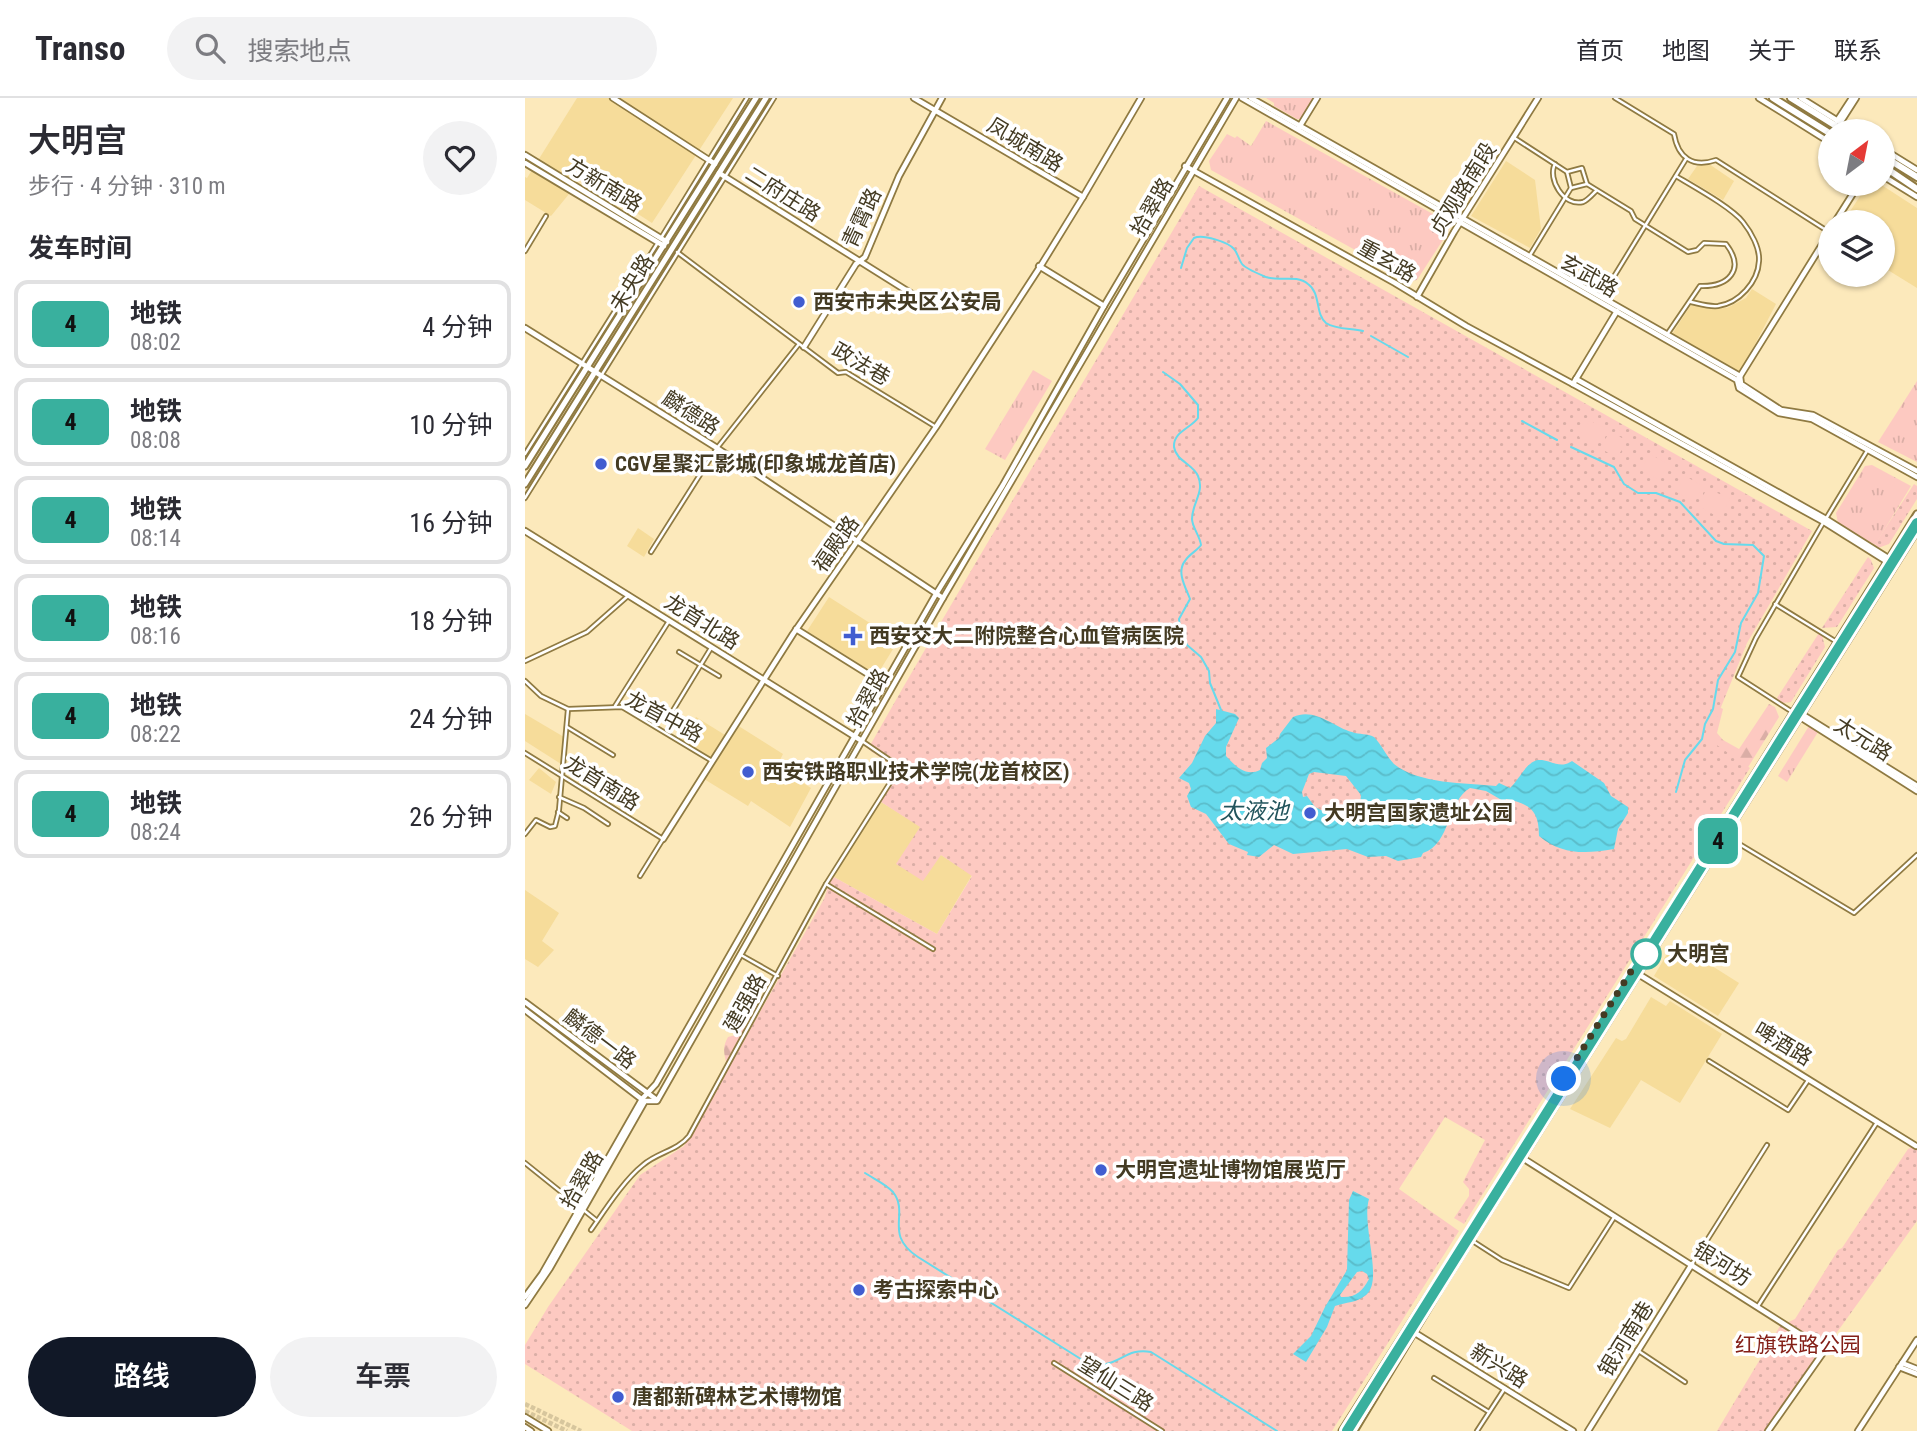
<!DOCTYPE html>
<html lang="zh">
<head>
<meta charset="utf-8">
<style>
	:root { --surface:#fff; --page:#f2f2f3; --text:#2b2b33; --muted:#7c7c81; --line:#e1e1e2; --accent:#111827 }
	body { margin:0; font-family:"Roboto Condensed","Noto Sans SC",sans-serif; background:var(--page); color:var(--text); height:100vh; display:flex; flex-direction:column; font-size:26px; white-space:nowrap }
	* { box-sizing:border-box; margin:0 }
	p { font-size:23px; color:var(--muted) }
	.icon { flex:none; width:38px; height:38px; fill:none; stroke:currentColor; stroke-width:2; stroke-linecap:round; stroke-linejoin:round }
	.map { position:relative; flex:1; overflow:hidden }
	.drawer { display:flex; flex-direction:column; background:var(--surface); width:525px }
	.drawer>* { flex:none }
	.badge { padding:0 14px; border-radius:10px; font-size:24px; line-height:46px }
	.needle { width:46px; rotate:32deg }
	.tools { position:absolute; left:1293px; top:21px; display:grid; gap:14px }
	.tools a { display:grid; place-items:center; width:77px; height:77px; border-radius:50%; background:var(--surface); box-shadow:0 2px 5px #0004; font-size:35px }
	.you { position:absolute; width:35px; height:35px; margin:-18px; border:5px solid #fff; border-radius:50%; background:#1a73e8; box-shadow:0 0 0 10px #1a73e833 }
	.map>.badge { position:absolute; translate:-50% -50%; box-shadow:0 0 0 4px #fff }
	h2 { padding:0 28px; font-size:26px; line-height:63px }
	.round { display:grid; place-items:center; flex:none; width:74px; height:74px; border-radius:37px; background:var(--page) }
	.headline { display:flex; align-items:center; justify-content:space-between; height:119px; padding:0 28px }
	h1 { font-size:33px; font-weight:600; line-height:52px }
	.button { display:flex; gap:14px; margin-top:auto; padding:14px 28px }
	.button a { flex:1; height:80px; border-radius:42px; background:var(--accent); color:#fff; font-size:28px; font-weight:600; line-height:80px; text-align:center }
	.button a+a { background:var(--page); color:var(--text) }
	ul { padding:0; list-style:none }
	li { display:flex; align-items:center; gap:21px; height:88px; margin:0 14px 10px; padding:0 14px; border:4px solid var(--line); border-radius:14px }
	li div { flex:1 }
	li b { display:block; font-size:26px }
	li em { font-style:normal }
	li .badge { min-width:77px; font-weight:700; text-align:center }
	header { display:flex; align-items:center; gap:42px; box-sizing:border-box; height:98px; padding:0 35px; background:var(--surface); border-bottom:2px solid var(--line) }
	header strong { font-size:33px }
	nav { display:flex; gap:38px; margin-inline-start:auto; font-size:24px }
	.search { width:490px; height:63px; background:var(--page); display:flex; align-items:center; gap:18px; box-sizing:border-box; padding:0 24px; border-radius:38px; color:var(--muted); font-size:26px }
	main { display:flex; flex:1; min-height:0 }
	.map>svg:first-child { display:block }
	.built { fill:#f6dc9a }
	.grass { fill:url(#grass-tufts) }
	.forest { fill:url(#forest-firs) }
	.park { fill:url(#park-dots) }
	.pitch { fill:#fdc9c1 }
	.water { fill:url(#water-waves); fill-rule:evenodd }
	.lines { fill:none; stroke-linecap:round; stroke-linejoin:round }
	.stream { stroke:#66daec; stroke-width:2 }
	.secondary-tunnel { stroke:#d7c69d; stroke-width:4.5; stroke-dasharray:4.5 2; stroke-linecap:butt }
	.street-casing { stroke:#8f7a42; stroke-width:6 }
	.secondary-casing { stroke:#8f7a42; stroke-width:8 }
	.primary-casing { stroke:#8f7a42; stroke-width:9 }
	.highway-casing { stroke:#8f7a42; stroke-width:10 }
	.street { stroke:#fff; stroke-width:2.5 }
	.secondary { stroke:#fff; stroke-width:4.5 }
	.primary { stroke:#fff; stroke-width:5 }
	.highway { stroke:#fff; stroke-width:6 }
	.line-casing { stroke:#fff; stroke-width:16 }
	.line { stroke:#39b09e; stroke-width:10 }
	.walk { stroke:#443b23; stroke-width:7; stroke-dasharray:0 12.6 }
	.poi-dot { fill:#415dd0; stroke:#fff; stroke-width:2.5 }
	.stop-dot { fill:#fff; stroke:#39b09e; stroke-width:3.5 }
	.labels { text-anchor:middle; stroke-width:7; stroke-linejoin:round; paint-order:stroke }
	.street-label { font-size:21px; fill:#443b23; stroke:#fff }
	.poi-label { font-size:21px; font-weight:bold; fill:#443b23; stroke:#fff; text-anchor:start }
	.stop-label { font-size:21px; font-weight:bold; fill:#443b23; stroke:#fff; text-anchor:start }
	.park-label { font-size:21px; fill:#842018; stroke:#fff }
	.water-label { font-size:23px; font-style:italic; fill:#22545c; stroke:#fff }
</style>
</head>
<body>
<header>
<strong>Transo</strong>
<div class="search"><svg class="icon" aria-label="search" viewBox="0 0 24 24"><circle cx="10" cy="10" r="6"/><path d="M15 15l6 6"/></svg>搜索地点</div>
<nav><a>首页</a><a>地图</a><a>关于</a><a>联系</a></nav>
</header>
<main>
<section class="drawer">
<div class="headline"><div><h1>大明宫</h1><p>步行 · 4 分钟 · 310 m</p></div><a class="round"><svg class="icon" aria-label="heart" viewBox="0 0 24 24"><path d="M12 20l-8-8c-3-5 5-10 8-4 3-6 11-1 8 4z"/></svg></a></div>
<h2>发车时间</h2>
<ul>
<li><span class="badge" style="background:#39b09e;color:#111">4</span><div><b>地铁</b><p>08:02</p></div><em>4 分钟</em></li>
<li><span class="badge" style="background:#39b09e;color:#111">4</span><div><b>地铁</b><p>08:08</p></div><em>10 分钟</em></li>
<li><span class="badge" style="background:#39b09e;color:#111">4</span><div><b>地铁</b><p>08:14</p></div><em>16 分钟</em></li>
<li><span class="badge" style="background:#39b09e;color:#111">4</span><div><b>地铁</b><p>08:16</p></div><em>18 分钟</em></li>
<li><span class="badge" style="background:#39b09e;color:#111">4</span><div><b>地铁</b><p>08:22</p></div><em>24 分钟</em></li>
<li><span class="badge" style="background:#39b09e;color:#111">4</span><div><b>地铁</b><p>08:24</p></div><em>26 分钟</em></li>
</ul>
<div class="button"><a>路线</a><a>车票</a></div>
</section>
<div class="map">
<svg width="1392" height="1333" viewBox="0 0 1392 1333">
	<defs>
		<pattern id="grass-tufts" width="24" height="20" patternUnits="userSpaceOnUse" patternTransform="scale(1.75)"><rect width="24" height="20" fill="#fdc9c1"/><path d="M3 7l-1-3M5 7V3M7 7l1-3M15 17l-1-3M17 17v-4M19 17l1-3" fill="none" stroke="#daaea6"/></pattern>
		<pattern id="forest-firs" width="22" height="20" patternUnits="userSpaceOnUse" patternTransform="scale(1.75)"><rect width="22" height="20" fill="#fdc9c1"/><path d="M5 1l3.5 6h-7zM16 11l3.5 6h-7z" fill="#daaea6"/></pattern>
		<pattern id="park-dots" width="8" height="8" patternUnits="userSpaceOnUse" patternTransform="scale(1.75)"><rect width="8" height="8" fill="#fdc9c1"/><path d="M2 2h.1M6 6h.1" fill="none" stroke="#daaea6" stroke-width="1.8" stroke-linecap="round"/></pattern>
		<pattern id="water-waves" width="16" height="10" patternUnits="userSpaceOnUse" patternTransform="scale(1.75)"><rect width="16" height="10" fill="#66daec"/><path d="M0 5q4-4 8 0t8 0" fill="none" stroke="#5abcca"/></pattern>
	</defs>
	<rect width="100%" height="100%" fill="#fce9bb"/>
	<!-- built -->
	<g class="built">
		<path d="M52,0H208L127,125L57,80L26,118L0,102V79L2,80Z"/>
		<path d="M981,63L1010,82L1016,131L1005,150L946,118Z"/>
		<path d="M1184,66L1209,83L1198,102L1163,81L1172,68Z"/>
		<path d="M1343,86H1355L1392,110V190L1358,169V124H1318Z"/>
		<path d="M1227,191L1251,206L1215,275L1147,236L1166,207L1202,210L1221,200Z"/>
		<path d="M113,430L129,441L119,459L102,448Z"/>
		<path d="M304,499L373,543L352,577L282,533Z"/>
		<path d="M0,616L39,639L36,666L0,643Z"/>
		<path d="M171,619L200,637L185,662L155,643Z"/>
		<path d="M212,627L258,656L252,668L286,690L265,729L226,703L223,708L179,681Z"/>
		<path d="M14,670L31,684L26,696L4,682Z"/>
		<path d="M353,702L396,729L372,766L416,757L447,777L412,836L307,778Z"/>
		<path d="M0,792L34,815L17,843L29,852L13,869L0,861Z"/>
		<path d="M1149,844L1214,885L1193,918L1129,878Z"/>
		<path d="M1126,899L1141,908L1145,903L1197,936L1155,1005L1116,982L1085,1030L1045,1011L1091,940L1097,943L1101,941Z"/>
	</g>
	<!-- grass -->
	<g class="grass">
		<path d="M741,0H788L775,21H772L749,8V5Z"/>
		<path d="M741,23L924,125L923,134L892,182L886,183L686,72L684,63L702,36L710,40L712,38L726,48Z"/>
		<path d="M508,272L527,283L480,362L460,351Z"/>
		<path d="M1392,283V364L1353,344Z"/>
		<path d="M1347,367L1386,388L1350,447L1313,425L1311,415L1340,368Z"/>
		<path d="M1284,628L1293,634L1262,684L1253,678Z"/>
	</g>
	<!-- forest -->
	<g class="forest">
		<path d="M1244,606L1250,609L1254,619L1222,671L1178,644L1194,609L1198,611L1192,635L1198,642L1214,651Z"/>
		<path d="M233,907L202,967C199,956 197,949 203,939L214,936L222,921L223,910Z"/>
	</g>
	<!-- park -->
	<g class="park">
		<path d="M674,88L1287,433L1222,545L1183,641L1225,670L939,1126L929,1120L944,1098V1091L938,1084L960,1042L920,1019L874,1091L934,1133L807,1333H107L0,1266V1247L23,1209L115,1077L159,1048L299,801L307,778L412,836L447,778L416,757L398,783L371,766L395,729L353,702L373,672L343,651C450,462 564,276 674,88Z"/>
		<path d="M1389,386L1392,388V401L1364,446L1353,450L1350,446Z"/>
		<path d="M1343,459L1346,462L1349,470L1312,529L1297,530Z"/>
		<path d="M1294,535L1297,537L1300,549L1266,604L1256,605L1252,600Z"/>
		<path d="M1392,1047V1123L1241,1333H1192L1255,1228L1270,1221L1313,1152L1317,1150L1383,1051Z"/>
	</g>
	<!-- pitch -->
	<g class="pitch">
		<path d="M1064,322L1081,331L1071,349L1054,339Z"/>
		<path d="M1085,333L1102,343L1092,360L1075,350Z"/>
		<path d="M1125,356L1143,366L1134,382L1116,372Z"/>
		<path d="M1160,378L1178,388L1169,404L1151,394Z"/>
		<path d="M1182,390L1205,401L1195,420L1173,408Z"/>
	</g>
	<!-- water -->
	<g class="water">
		<path d="M691,611L710,616L714,620L701,649V658C710,668 721,679 735,672L737,665L742,660L741,650L754,640L755,636L768,619C790,609 808,629 827,634C835,637 842,635 849,639C857,647 861,658 869,666C893,686 941,685 971,688L974,685L985,690C994,682 1001,664 1013,662C1026,661 1034,672 1047,663L1079,685L1086,698L1103,709V715L1093,731L1089,751C1060,756 1037,757 1014,738C1014,712 1005,706 981,701L980,704L961,693L945,690C922,703 926,746 898,755L896,759L873,763L861,758L843,759L822,751L768,756L749,747L734,759L722,757L723,754L704,746L681,716L666,709L662,698L666,691L664,685L654,680L667,665L680,638L691,625ZM789,674L821,678L836,697L835,707L819,721H814L790,709L782,698L778,699L777,694L784,676Z"/>
		<path d="M828,1093L844,1101C836,1127 859,1183 841,1197C832,1205 821,1204 810,1208L802,1229L781,1264L768,1256L786,1238L800,1209L822,1172L824,1102ZM837,1173L842,1176L844,1181C837,1194 830,1200 816,1199L815,1197L832,1174Z"/>
	</g>
	<g class="lines">
		<!-- stream -->
		<g class="stream">
			<path d="M656,170L662,150L669,140C678,136 703,144 709,151C713,155 713,161 717,166C721,171 734,176 741,179C754,184 771,176 783,186C796,195 790,216 801,225C811,232 827,230 838,233"/>
			<path d="M846,238L883,259"/>
			<path d="M638,274L655,286L673,307V320C666,330 648,334 649,349C651,363 668,366 673,378C680,394 667,405 667,421C667,429 675,438 676,447C672,453 664,456 660,463C651,474 661,490 665,501L654,521L655,532L662,547L676,559L684,573L685,585L696,612"/>
			<path d="M997,323L1032,342"/>
			<path d="M1046,349L1089,369L1099,386L1113,395H1131L1155,404L1191,443L1199,446L1228,447L1239,458L1233,495L1216,525L1210,554L1193,582L1188,611L1180,626L1177,641L1160,662L1151,694"/>
			<path d="M340,1075C349,1081 361,1086 368,1094C385,1116 358,1136 393,1159L559,1263C592,1276 597,1248 626,1254L752,1333"/>
		</g>
		<!-- secondary-tunnel -->
		<g class="secondary-tunnel">
			<path d="M0,1306L56,1333"/>
			<path d="M0,1313L42,1333"/>
		</g>
		<!-- street casing -->
		<g class="street-casing">
			<g id="street">
				<path d="M1090,0L1149,36C1153,60 1168,70 1191,62L1304,134"/>
				<path d="M988,39L1042,74L1057,70L1062,86L1106,113L1110,121L1163,154L1172,152L1179,145L1201,146C1221,172 1203,189 1175,188L1143,235"/>
				<path d="M1030,66C1022,81 1039,109 1058,104C1063,102 1067,97 1071,93"/>
				<path d="M1151,78C1169,89 1206,109 1218,124C1226,134 1235,150 1234,163C1233,184 1214,205 1193,208C1184,209 1175,206 1166,204"/>
				<path d="M1046,90L1062,86"/>
				<path d="M136,140L222,0"/>
				<path d="M0,153L21,118"/>
				<path d="M152,154L313,275L321,274L411,329"/>
				<path d="M1005,157L1046,90L1042,74"/>
				<path d="M1077,198L1161,61"/>
				<path d="M0,356L132,146"/>
				<path d="M0,400L249,0"/>
				<path d="M1302,419L1342,353"/>
				<path d="M126,454L192,350L274,246"/>
				<path d="M1250,506L1310,543"/>
				<path d="M154,554L194,578"/>
				<path d="M0,563L62,534L104,497"/>
				<path d="M0,583L16,598L43,611L97,609L187,663"/>
				<path d="M90,608L144,523"/>
				<path d="M126,608L160,629"/>
				<path d="M1269,615L1213,579L1231,540L1298,425"/>
				<path d="M144,619L186,550"/>
				<path d="M42,629L88,657"/>
				<path d="M0,655L138,741L115,778"/>
				<path d="M34,699L59,710L83,726"/>
				<path d="M33,714L42,720"/>
				<path d="M0,736L11,722L25,729L30,728L34,712L43,611"/>
				<path d="M1201,738L1329,815L1392,757"/>
				<path d="M301,786L408,851"/>
				<path d="M216,857L253,878"/>
				<path d="M1184,963L1263,1012L1284,981"/>
				<path d="M0,1065L71,1122"/>
				<path d="M66,1132C80,1112 99,1082 118,1067C133,1054 152,1053 164,1038L301,786L375,669L337,643"/>
				<path d="M946,1142L977,1162L1044,1190L1090,1118"/>
				<path d="M1167,1166L1242,1047"/>
				<path d="M1233,1208L1351,1026"/>
				<path d="M1112,1252L1160,1284"/>
				<path d="M529,1265L637,1333"/>
				<path d="M909,1280L964,1314"/>
				<path d="M952,1333L980,1290"/>
			</g>
		</g>
		<!-- secondary casing -->
		<g class="secondary-casing">
			<g id="secondary">
				<path d="M88,0L190,66"/>
				<path d="M389,0L558,99"/>
				<path d="M717,0L1212,282L1214,290L1254,315L1287,321L1392,379"/>
				<path d="M726,0L1215,278L1216,286L1256,312L1288,317L1392,373"/>
				<path d="M1234,0L1306,45"/>
				<path d="M1276,0L1329,33"/>
				<path d="M1312,23L1327,0"/>
				<path d="M1315,25L1331,0"/>
				<path d="M773,31L792,0"/>
				<path d="M1358,51L1392,72"/>
				<path d="M0,57L142,144"/>
				<path d="M0,65L139,148"/>
				<path d="M660,68L870,185L941,228L1048,286"/>
				<path d="M194,75L411,211"/>
				<path d="M1358,78L1392,99"/>
				<path d="M1310,124L1334,86"/>
				<path d="M514,168L579,208"/>
				<path d="M892,199L929,134L1013,0"/>
				<path d="M0,230L192,350L418,500"/>
				<path d="M279,249L331,166L340,159L374,78L417,0"/>
				<path d="M1214,280L1306,132"/>
				<path d="M1051,281L1048,286L1299,424L1369,468"/>
				<path d="M1051,281L1301,421L1371,465"/>
				<path d="M1051,281L1092,213"/>
				<path d="M0,433L337,643"/>
				<path d="M271,531L359,586"/>
				<path d="M1270,612L1392,688"/>
				<path d="M1269,615L1392,693"/>
				<path d="M138,741L268,536L411,329L515,169L558,99L616,0"/>
				<path d="M1110,874L1391,1048"/>
				<path d="M0,904L132,1002"/>
				<path d="M0,912L119,1003"/>
				<path d="M996,1059L1300,1252L1243,1333"/>
				<path d="M0,1199L17,1176L117,1001L131,986L411,496L478,387L579,208L702,0"/>
				<path d="M0,1207L25,1170L120,1003H132L418,500L711,0"/>
				<path d="M882,1230L1048,1333"/>
				<path d="M1377,1265L1392,1271"/>
				<path d="M1374,1269L1392,1276"/>
				<path d="M0,1319L23,1333"/>
				<path d="M0,1329L6,1333"/>
				<path d="M1063,1333L1167,1166"/>
				<path d="M1333,1333L1392,1242"/>
			</g>
		</g>
		<!-- primary casing -->
		<g class="primary-casing">
			<g id="primary">
				<path d="M0,368L231,0"/>
				<path d="M0,386L241,0"/>
				<path d="M817,1333L999,1047L1392,416"/>
				<path d="M829,1333L915,1191L1392,432"/>
			</g>
		</g>
		<!-- highway casing -->
		<g class="highway-casing">
			<g id="highway">
				<path d="M1248,0L1306,36"/>
				<path d="M1266,0L1319,33"/>
				<path d="M1358,58L1392,79"/>
				<path d="M1358,68L1392,91"/>
			</g>
		</g>
		<!-- street -->
		<use href="#street" class="street"/>
		<!-- secondary -->
		<use href="#secondary" class="secondary"/>
		<!-- primary -->
		<use href="#primary" class="primary"/>
		<!-- highway -->
		<use href="#highway" class="highway"/>
	</g>
	<g class="lines">
		<!-- line casing -->
		<g class="line-casing">
			<path id="line" d="M822,1333L1392,425"/>
		</g>
		<!-- line -->
		<use href="#line" class="line"/>
		<!-- walk -->
		<path class="walk" d="M1039,981L1123,846L1121,856"/>
	</g>
	<!-- markers -->
	<g class="poi-dot">
		<circle cx="274" cy="204" r="7"/>
		<circle cx="76" cy="366" r="7"/>
		<path d="M324.5 527.5h7v7h7v7h-7v7h-7v-7h-7v-7h7z"/>
		<circle cx="223" cy="674" r="7"/>
		<circle cx="785" cy="715" r="7"/>
		<circle cx="576" cy="1072" r="7"/>
		<circle cx="334" cy="1192" r="7"/>
		<circle cx="93" cy="1299" r="7"/>
	</g>
	<circle class="stop-dot" cx="1121" cy="856" r="14"/>
	<g class="labels">
		<!-- street labels -->
		<g class="street-label">
			<text transform="translate(500 47) rotate(31)" y="7">凤城南路</text>
			<text transform="translate(79 87) rotate(31)" y="7">方新南路</text>
			<text transform="translate(938 91) rotate(-58)" y="7">贞观路南段</text>
			<text transform="translate(258 96) rotate(32)" y="7">二府庄路</text>
			<text transform="translate(627 109) rotate(-60)" y="7">拾翠路</text>
			<text transform="translate(337 120) rotate(-65)" y="7">青霄路</text>
			<text transform="translate(862 163) rotate(30)" y="7">重玄路</text>
			<text transform="translate(1064 178) rotate(30)" y="7">玄武路</text>
			<text transform="translate(107 185) rotate(-58)" y="7">未央路</text>
			<text transform="translate(336 266) rotate(30)" y="7">政法巷</text>
			<text transform="translate(166 315) rotate(33)" y="7">麟德路</text>
			<text transform="translate(311 446) rotate(-55)" y="7">福殿路</text>
			<text transform="translate(177 524) rotate(32)" y="7">龙首北路</text>
			<text transform="translate(343 600) rotate(-61)" y="7">拾翠路</text>
			<text transform="translate(139 619) rotate(28)" y="7">龙首中路</text>
			<text transform="translate(1338 641) rotate(32)" y="7">太元路</text>
			<text transform="translate(77 685) rotate(32)" y="7">龙首南路</text>
			<text transform="translate(220 905) rotate(-61)" y="7">建强路</text>
			<text transform="translate(75 941) rotate(37)" y="7">麟德一路</text>
			<text transform="translate(1258 946) rotate(31)" y="7">啤酒路</text>
			<text transform="translate(57 1082) rotate(-60)" y="7">拾翠路</text>
			<text transform="translate(1197 1166) rotate(32)" y="7">银河坊</text>
			<text transform="translate(1101 1241) rotate(-58)" y="7">银河南巷</text>
			<text transform="translate(974 1268) rotate(32)" y="7">新兴路</text>
			<text transform="translate(591 1286) rotate(32)" y="7">望仙三路</text>
		</g>
		<!-- poi labels -->
		<g class="poi-label">
			<text x="288" y="211">西安市未央区公安局</text>
			<text x="90" y="373">CGV星聚汇影城(印象城龙首店)</text>
			<text x="344" y="545">西安交大二附院整合心血管病医院</text>
			<text x="237" y="681">西安铁路职业技术学院(龙首校区)</text>
			<text x="799" y="722">大明宫国家遗址公园</text>
			<text x="590" y="1079">大明宫遗址博物馆展览厅</text>
			<text x="348" y="1199">考古探索中心</text>
			<text x="107" y="1306">唐都新碑林艺术博物馆</text>
		</g>
		<!-- stop labels -->
		<g class="stop-label">
			<text x="1142" y="863">大明宫</text>
		</g>
		<!-- park labels -->
		<g class="park-label">
			<text x="1273" y="1254">红旗铁路公园</text>
		</g>
		<!-- water labels -->
		<g class="water-label">
			<text x="729" y="721">太液池</text>
		</g>
	</g>
</svg>
<div class="tools">
<a><svg class="needle" viewBox="-14 -14 28 28"><path d="M0-13l5 13h-10z" fill="#e53935"/><path d="M0 13l5-13h-10z" fill="#7c7c81"/></svg></a>
<a><svg class="icon" aria-label="layers" viewBox="0 0 24 24"><path d="M12 4l9 5-9 5-9-5zM3 14l9 5 9-5"/></svg></a>
</div>
<div class="you" style="left:1039px;top:981px"></div>
<b class="badge" style="left:1193px;top:743px;background:#39b09e;color:#111">4</b>
</div>
</main>
</body>
</html>
